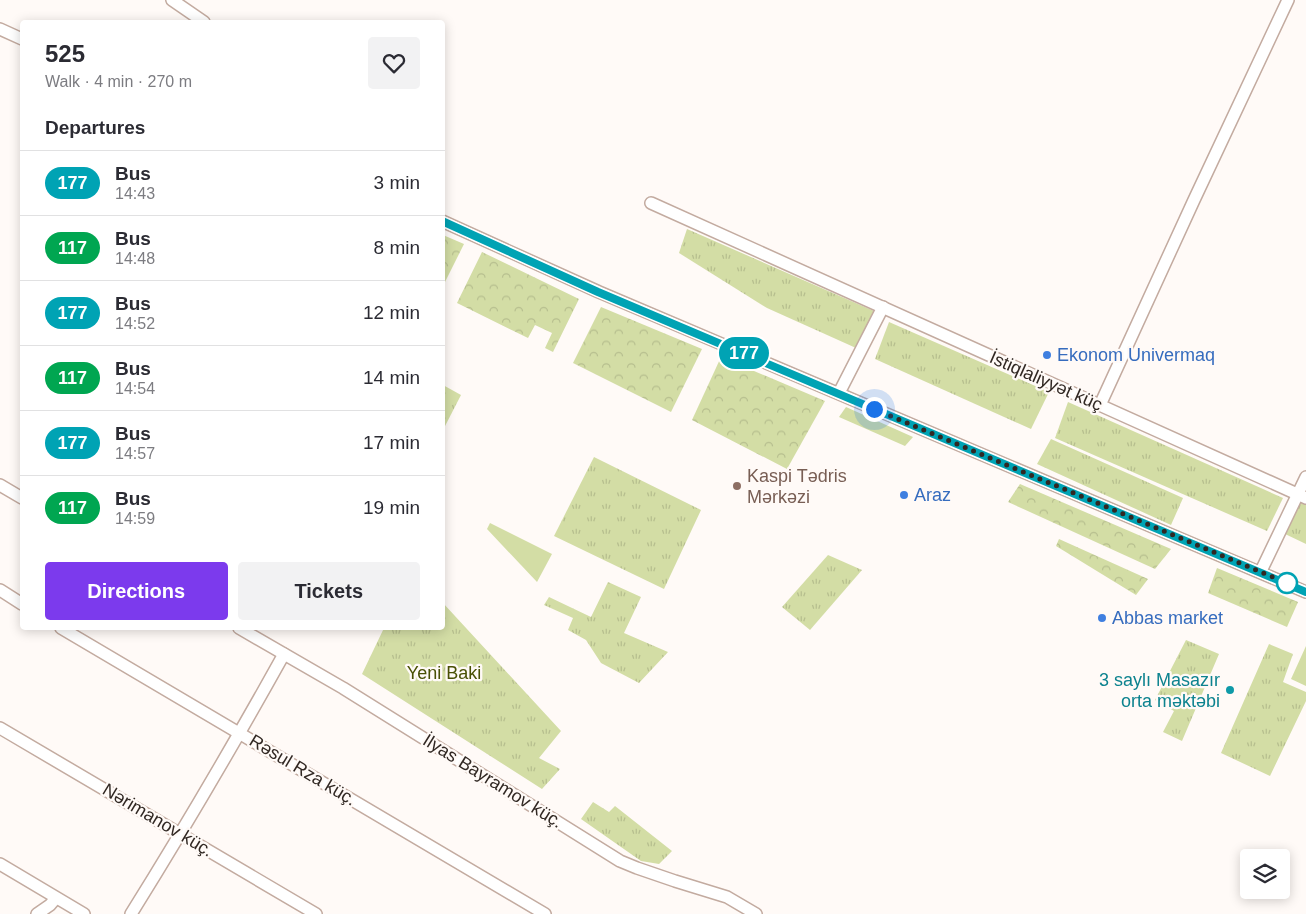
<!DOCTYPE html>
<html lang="en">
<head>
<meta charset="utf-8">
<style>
	:root { --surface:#fff; --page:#f2f2f3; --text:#2b2b33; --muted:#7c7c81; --line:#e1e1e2; --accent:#7c3aed }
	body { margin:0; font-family:Helvetica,sans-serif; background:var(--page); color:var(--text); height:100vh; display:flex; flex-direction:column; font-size:19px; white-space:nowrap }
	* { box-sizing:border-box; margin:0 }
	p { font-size:16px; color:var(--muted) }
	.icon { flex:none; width:28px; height:28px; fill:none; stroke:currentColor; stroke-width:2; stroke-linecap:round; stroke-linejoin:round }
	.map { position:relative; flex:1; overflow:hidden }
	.drawer { position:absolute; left:20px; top:20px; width:425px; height:610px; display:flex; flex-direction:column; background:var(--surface); border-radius:5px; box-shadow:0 2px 12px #0003 }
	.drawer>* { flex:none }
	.badge { padding:0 10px; border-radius:16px; font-size:18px; line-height:32px }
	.buttons { position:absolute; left:1240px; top:849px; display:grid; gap:10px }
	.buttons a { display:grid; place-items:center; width:50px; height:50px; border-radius:5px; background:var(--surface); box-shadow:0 2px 12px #0003; font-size:25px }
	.you { position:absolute; width:25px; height:25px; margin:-12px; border:4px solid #fff; border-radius:50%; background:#1a73e8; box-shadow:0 0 0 8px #1a73e833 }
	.map>.badge { position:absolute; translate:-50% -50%; box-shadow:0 0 0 2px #fff }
	h2 { padding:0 25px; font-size:19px; line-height:45px }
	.round { display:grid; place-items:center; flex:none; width:52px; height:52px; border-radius:5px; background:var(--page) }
	.head { display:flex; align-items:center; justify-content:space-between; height:85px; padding:0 25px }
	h1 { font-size:24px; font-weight:700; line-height:38px }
	.action { display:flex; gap:10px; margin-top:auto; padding:10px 25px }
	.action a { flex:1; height:58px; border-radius:5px; background:var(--accent); color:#fff; font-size:20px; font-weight:700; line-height:58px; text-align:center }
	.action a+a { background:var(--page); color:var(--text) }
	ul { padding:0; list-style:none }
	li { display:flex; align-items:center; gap:15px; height:65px; padding:0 25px; border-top:1px solid var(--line) }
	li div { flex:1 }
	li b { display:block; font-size:19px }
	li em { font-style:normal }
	li .badge { min-width:55px; font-weight:700; text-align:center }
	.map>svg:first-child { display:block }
	.green { fill:#d3dda5 }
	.forest { fill:url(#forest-crowns) }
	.park { fill:url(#park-tufts) }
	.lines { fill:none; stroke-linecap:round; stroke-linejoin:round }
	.minor-casing { stroke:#c3aba0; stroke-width:14 }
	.minor { stroke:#fff; stroke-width:11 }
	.line-casing { stroke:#fff; stroke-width:11 }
	.line { stroke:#00a3b4; stroke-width:8 }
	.walk { stroke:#312823; stroke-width:5; stroke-dasharray:0 9 }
	.shop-dot { fill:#3f7fe0; stroke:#fffaf7; stroke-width:2 }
	.education-dot { fill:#8d6e63; stroke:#fffaf7; stroke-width:2 }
	.stop-dot { fill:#fff; stroke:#00a3b4; stroke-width:2.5 }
	.culture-dot { fill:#0f9aa8; stroke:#fffaf7; stroke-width:2 }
	.labels { text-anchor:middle; stroke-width:4.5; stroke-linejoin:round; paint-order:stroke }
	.shop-label { font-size:18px; fill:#366cbe; stroke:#fffaf7; text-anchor:start }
	.street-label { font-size:18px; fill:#312823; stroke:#fffaf7 }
	.education-label { font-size:18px; fill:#785e54; stroke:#fffaf7; text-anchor:start }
	.park-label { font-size:18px; fill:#495004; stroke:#fffaf7 }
	.culture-label { font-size:18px; fill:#0d838f; stroke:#fffaf7; text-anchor:end }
</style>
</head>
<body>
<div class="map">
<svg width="1306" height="914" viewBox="0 0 1306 914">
	<defs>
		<pattern id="forest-crowns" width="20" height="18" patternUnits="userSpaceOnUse" patternTransform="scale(1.25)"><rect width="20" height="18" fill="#d3dda5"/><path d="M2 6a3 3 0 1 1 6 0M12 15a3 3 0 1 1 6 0" fill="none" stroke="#b6be8e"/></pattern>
		<pattern id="park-tufts" width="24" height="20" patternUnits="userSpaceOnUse" patternTransform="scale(1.25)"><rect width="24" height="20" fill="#d3dda5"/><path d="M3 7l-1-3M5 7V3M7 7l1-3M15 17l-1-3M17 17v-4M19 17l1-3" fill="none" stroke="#b6be8e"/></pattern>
	</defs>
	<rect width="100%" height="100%" fill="#fffaf7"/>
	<!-- green -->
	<g class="green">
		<path d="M846,407L913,437L905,446L839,417Z"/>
		<path d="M490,523L552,554L537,582L487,529Z"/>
		<path d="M1306,646V686L1291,679Z"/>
	</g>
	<!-- forest -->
	<g class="forest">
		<path d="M443,235L464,244L443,286Z"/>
		<path d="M482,252L579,299L553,352L545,348L552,333L535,325L528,338L457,303Z"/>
		<path d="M601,307L702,349L671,412L573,363Z"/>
		<path d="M721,357L825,401L787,469L692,420Z"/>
		<path d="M1020,484L1171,549L1155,569L1008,502Z"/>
		<path d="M1059,539L1148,579L1136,595L1056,546Z"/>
		<path d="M1217,568L1298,602L1287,627L1208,593Z"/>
	</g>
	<!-- park -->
	<g class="park">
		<path d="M687,229L874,311L856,348L767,308L679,253Z"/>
		<path d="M889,322L1049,392L1031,429L875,359Z"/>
		<path d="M443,385L461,395L443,430Z"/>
		<path d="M1068,402L1283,498L1267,531L1055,438Z"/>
		<path d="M1051,439L1183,498L1171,525L1037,464Z"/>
		<path d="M594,457L701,510L664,589L554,536Z"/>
		<path d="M1299,501L1306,504V544L1283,533Z"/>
		<path d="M828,555L862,570L810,630L782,607Z"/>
		<path d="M608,582L641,597L624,633L668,652L639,683L601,663L586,640L568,630L573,618L544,605L549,597L591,617Z"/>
		<path d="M443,603L561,731L539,758L560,769L542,789L362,674L384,628H442Z"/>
		<path d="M1186,640L1219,654L1182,741L1163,732L1174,711L1155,700Z"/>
		<path d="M1269,644L1293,654L1283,682L1306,692V701L1270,776L1221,753Z"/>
		<path d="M593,802L609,812L615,806L672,851L659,864L641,861L581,819Z"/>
	</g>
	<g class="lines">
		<!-- minor casing -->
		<g class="minor-casing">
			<g id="minor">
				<path d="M172,0L204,22"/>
				<path d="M0,29L22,39"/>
				<path d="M651,203L1306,498"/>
				<path d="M442,221L599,292L1306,592"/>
				<path d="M839,393L883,307"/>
				<path d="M1100,405L1194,200L1288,0"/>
				<path d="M0,485L22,498"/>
				<path d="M1261,571L1306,477"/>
				<path d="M0,590L22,604"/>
				<path d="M61,628L545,914"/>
				<path d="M239,628L343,688L620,861L637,868L675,881L727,897L756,914"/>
				<path d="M0,728L316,914"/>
				<path d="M0,864L84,914"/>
				<path d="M37,914L50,905L56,898"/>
				<path d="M131,914C184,829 235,742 284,654"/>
			</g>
		</g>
		<!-- minor -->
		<use href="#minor" class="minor"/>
	</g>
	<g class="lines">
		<!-- line casing -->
		<g class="line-casing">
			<path id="line" d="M442,221L598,292L1306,592"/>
		</g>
		<!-- line -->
		<use href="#line" class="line"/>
		<!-- walk -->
		<path class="walk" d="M874,409L1287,583"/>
	</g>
	<!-- markers -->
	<g class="shop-dot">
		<circle cx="1047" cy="355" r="5"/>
		<circle cx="904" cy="495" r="5"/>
		<circle cx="1102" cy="618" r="5"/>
	</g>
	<circle class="education-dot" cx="737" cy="486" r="5"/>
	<circle class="stop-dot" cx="1287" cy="583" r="10"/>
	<circle class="culture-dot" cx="1230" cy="690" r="5"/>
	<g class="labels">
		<!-- shop labels -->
		<g class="shop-label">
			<text x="1057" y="361">Ekonom Univermaq</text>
			<text x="914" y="501">Araz</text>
			<text x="1112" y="624">Abbas market</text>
		</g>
		<!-- street labels -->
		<g class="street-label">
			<text transform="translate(1046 381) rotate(24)" y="6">İstiqlaliyyət küç</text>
			<text transform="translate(303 770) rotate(31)" y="6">Rəsul Rza küç.</text>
			<text transform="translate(493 781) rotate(32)" y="6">İlyas Bayramov küç.</text>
			<text transform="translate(158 820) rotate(31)" y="6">Nərimanov küç.</text>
		</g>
		<!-- education labels -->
		<g class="education-label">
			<text x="747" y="482">Kaspi Tədris<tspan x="747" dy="21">Mərkəzi</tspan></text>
		</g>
		<!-- park labels -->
		<g class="park-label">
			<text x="444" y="679">Yeni Baki</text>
		</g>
		<!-- culture labels -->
		<g class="culture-label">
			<text x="1220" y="686">3 saylı Masazır<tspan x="1220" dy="21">orta məktəbi</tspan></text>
		</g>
	</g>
</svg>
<div class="buttons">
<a><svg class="icon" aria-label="layers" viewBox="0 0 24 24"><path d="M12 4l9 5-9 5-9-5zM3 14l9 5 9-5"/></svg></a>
</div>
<div class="you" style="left:874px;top:409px"></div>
<b class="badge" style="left:744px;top:353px;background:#00a3b4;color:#fff">177</b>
<section class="drawer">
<div class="head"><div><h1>525</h1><p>Walk · 4 min · 270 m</p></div><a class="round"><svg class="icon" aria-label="heart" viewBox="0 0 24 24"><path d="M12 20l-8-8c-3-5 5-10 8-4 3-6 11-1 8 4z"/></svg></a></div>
<h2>Departures</h2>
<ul>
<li><span class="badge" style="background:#00a3b4;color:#fff">177</span><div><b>Bus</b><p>14:43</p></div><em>3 min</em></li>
<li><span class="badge" style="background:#00a651;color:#fff">117</span><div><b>Bus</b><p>14:48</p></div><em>8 min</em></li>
<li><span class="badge" style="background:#00a3b4;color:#fff">177</span><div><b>Bus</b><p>14:52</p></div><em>12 min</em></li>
<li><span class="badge" style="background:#00a651;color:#fff">117</span><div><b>Bus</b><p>14:54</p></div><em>14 min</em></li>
<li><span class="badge" style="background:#00a3b4;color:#fff">177</span><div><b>Bus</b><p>14:57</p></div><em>17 min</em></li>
<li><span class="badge" style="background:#00a651;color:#fff">117</span><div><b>Bus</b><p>14:59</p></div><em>19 min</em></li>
</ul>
<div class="action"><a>Directions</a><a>Tickets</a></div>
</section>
</div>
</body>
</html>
